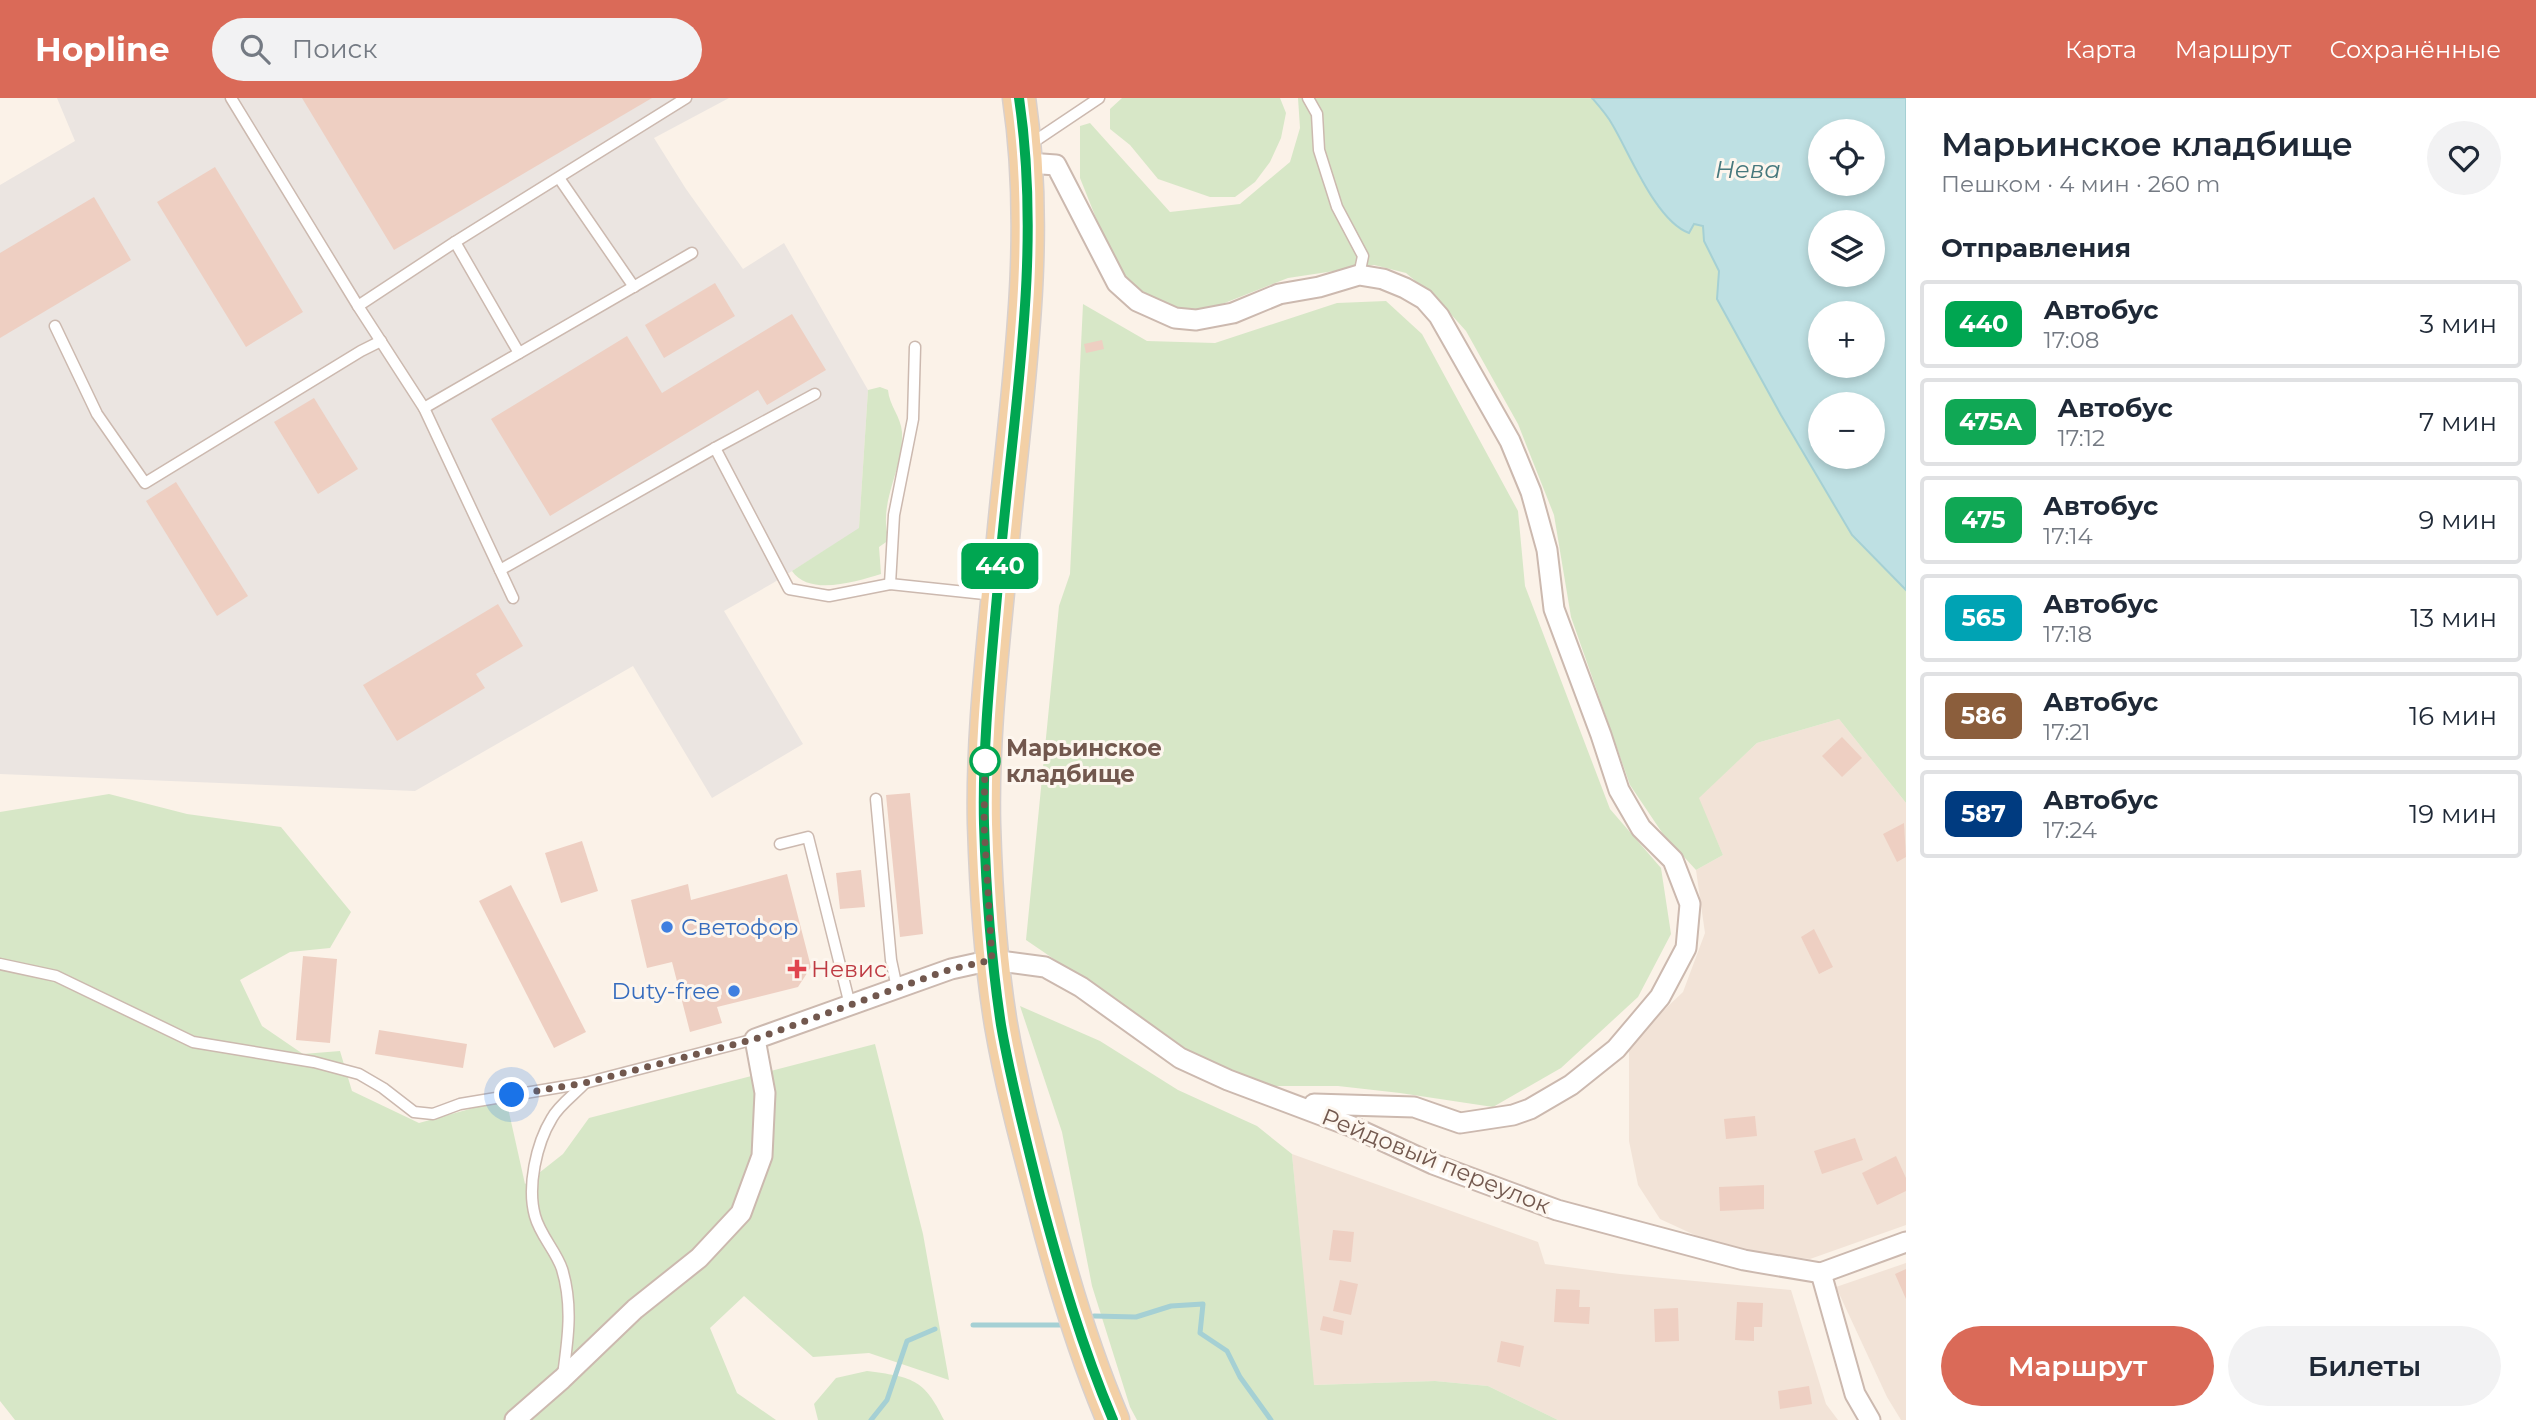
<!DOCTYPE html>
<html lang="ru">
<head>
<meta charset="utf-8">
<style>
	:root { --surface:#fff; --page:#f2f2f3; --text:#1f2937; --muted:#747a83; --line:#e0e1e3; --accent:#da6a58 }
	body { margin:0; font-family:Montserrat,sans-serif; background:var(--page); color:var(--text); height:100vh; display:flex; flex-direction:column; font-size:26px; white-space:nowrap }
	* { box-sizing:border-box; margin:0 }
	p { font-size:23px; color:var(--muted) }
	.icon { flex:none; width:38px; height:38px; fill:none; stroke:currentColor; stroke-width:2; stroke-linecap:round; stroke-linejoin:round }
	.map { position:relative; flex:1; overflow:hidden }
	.panel { display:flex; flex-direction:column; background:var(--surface); width:630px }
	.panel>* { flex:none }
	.badge { padding:0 14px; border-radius:10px; font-size:24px; line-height:46px }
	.buttons { position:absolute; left:1808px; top:21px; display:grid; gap:14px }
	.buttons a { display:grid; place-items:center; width:77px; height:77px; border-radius:50%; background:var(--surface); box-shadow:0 4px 10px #0003; font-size:35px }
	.you { position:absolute; width:35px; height:35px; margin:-18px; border:5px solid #fff; border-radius:50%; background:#1a73e8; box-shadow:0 0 0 10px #1a73e833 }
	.map>.badge { position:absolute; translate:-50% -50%; box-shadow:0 0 0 4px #fff }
	h2 { padding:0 35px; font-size:26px; line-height:63px }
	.round { display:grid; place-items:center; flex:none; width:74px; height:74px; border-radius:37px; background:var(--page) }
	.head { display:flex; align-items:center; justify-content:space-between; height:119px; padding:0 35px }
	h1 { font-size:33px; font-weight:600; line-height:52px }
	.action { display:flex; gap:14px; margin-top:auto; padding:14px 35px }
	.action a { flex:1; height:80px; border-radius:42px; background:var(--accent); color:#fff; font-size:28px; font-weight:600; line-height:80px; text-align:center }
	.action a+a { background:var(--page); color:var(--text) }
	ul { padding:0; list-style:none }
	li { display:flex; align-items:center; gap:21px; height:88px; margin:0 14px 10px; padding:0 21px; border:4px solid var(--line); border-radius:7px }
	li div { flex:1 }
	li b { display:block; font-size:26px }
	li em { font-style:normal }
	li .badge { min-width:77px; font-weight:700; text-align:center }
	header { display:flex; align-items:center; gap:42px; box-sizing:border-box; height:98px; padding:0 35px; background:var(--accent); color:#fff }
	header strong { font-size:33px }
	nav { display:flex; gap:38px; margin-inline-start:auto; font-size:24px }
	.search { width:490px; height:63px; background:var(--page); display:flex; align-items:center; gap:18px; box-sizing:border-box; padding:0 24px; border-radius:38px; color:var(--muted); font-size:26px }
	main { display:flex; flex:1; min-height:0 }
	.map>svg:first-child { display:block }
	.residential { fill:#f2e3d7 }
	.industrial { fill:#ebe5e1 }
	.green { fill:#d7e7c7 }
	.water { fill:#bee0e3; stroke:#a5d0d4; stroke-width:2; fill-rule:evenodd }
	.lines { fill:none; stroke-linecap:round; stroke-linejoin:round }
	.stream { stroke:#a5d0d4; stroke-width:5 }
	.building { fill:#eecfc2 }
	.lane-casing { stroke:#ccb9af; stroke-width:13 }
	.street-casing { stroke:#ccb9af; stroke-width:23 }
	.primary-casing { stroke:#d8d0cd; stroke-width:35 }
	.lane { stroke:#fff; stroke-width:10 }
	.street { stroke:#fff; stroke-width:19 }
	.primary { stroke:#f3d0a6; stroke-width:32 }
	.line-casing { stroke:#fff; stroke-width:16 }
	.line { stroke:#00a651; stroke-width:10 }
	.walk { stroke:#72584e; stroke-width:7; stroke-dasharray:0 12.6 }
	.stop-dot { fill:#fff; stroke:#00a651; stroke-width:3.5 }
	.shop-dot { fill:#3f7fe0; stroke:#fdf6ee; stroke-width:2.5 }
	.health-dot { fill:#e0444e; stroke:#fdf6ee; stroke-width:2.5 }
	.labels { text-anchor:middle; stroke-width:6; stroke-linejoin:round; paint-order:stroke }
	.stop-label { font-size:23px; font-weight:bold; fill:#72584e; stroke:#fdf6ee; text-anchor:start }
	.shop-label { font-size:23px; fill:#366cbe; stroke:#fdf6ee; text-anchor:start }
	.health-label { font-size:23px; fill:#be3a42; stroke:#fdf6ee; text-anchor:start }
	.street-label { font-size:23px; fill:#72584e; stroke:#fdf6ee }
	.water-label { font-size:24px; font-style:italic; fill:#46787d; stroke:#fdf6ee }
</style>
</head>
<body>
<header>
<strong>Hopline</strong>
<div class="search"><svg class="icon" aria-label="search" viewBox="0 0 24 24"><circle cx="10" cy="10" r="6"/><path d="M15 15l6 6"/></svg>Поиск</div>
<nav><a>Карта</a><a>Маршрут</a><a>Сохранённые</a></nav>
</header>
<main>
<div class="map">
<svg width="1906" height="1322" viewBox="0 0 1906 1322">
	<rect width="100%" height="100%" fill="#fbf2e8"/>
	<!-- residential -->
	<g class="residential">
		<path d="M1839,621L1906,705V1127L1810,1161L1723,1150L1660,1121L1638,1087L1629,1043V945L1683,894L1705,835L1696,772L1723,757L1698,700L1757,645Z"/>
		<path d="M1292,1056L1538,1144L1545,1166L1620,1176L1791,1192L1826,1306L1838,1322H1558L1488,1288L1435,1283L1313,1287Z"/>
		<path d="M1906,1165V1322H1901L1887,1299L1836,1189Z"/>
	</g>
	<!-- industrial -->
	<path class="industrial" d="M57,0H729L654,40L686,91L743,171L784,145L868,292L859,431L773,485L724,513L803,646L712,700L633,568L415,693L0,676V87L75,43Z"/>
	<!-- green -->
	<g class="green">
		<path d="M1122,0H1280L1286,15L1281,40L1270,64L1255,84L1235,99H1210L1158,81L1130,47L1110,31V11Z"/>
		<path d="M1298,0H1592L1611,23L1641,82L1694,126L1703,127L1704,143L1719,173L1717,201L1852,437L1906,492V705L1839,621L1757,645L1699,700L1723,757L1696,772L1663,736L1630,687L1571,519L1554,417L1518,326L1466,233L1439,203L1406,175L1374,167L1288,180L1207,212L1157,211L1116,170L1080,80V28L1090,25L1170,114L1240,106L1290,64L1300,30Z"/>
		<path d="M1386,203L1422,236L1518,413L1525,488L1610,711L1661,770L1671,836L1638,899L1561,970L1493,1009L1400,995L1338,988H1262L1190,954L1026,842L1059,508L1070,476L1083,206L1147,243L1215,245L1337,205Z"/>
		<path d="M880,289L888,292C889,307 901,319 902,334C904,372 877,404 889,442L879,449L881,476C857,483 810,499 792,473L859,430L868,292Z"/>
		<path d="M109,696L187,716L281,729L351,814L330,850L290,854L240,882L262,928L303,956L340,953L352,993L419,1025L506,1001L525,1086L563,1056L589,1020L875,946L923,1136L949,1282L869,1255L813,1259L744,1198L710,1230L737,1295L776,1322H15L0,1303V714Z"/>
		<path d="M1020,908L1100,943L1178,992L1257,1028L1292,1056L1314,1287L1435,1283L1488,1288L1558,1322H1137L1130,1309L1092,1188L1062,1034Z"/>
		<path d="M867,1273C911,1279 924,1280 944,1322H818L814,1306L836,1280Z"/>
	</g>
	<!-- water -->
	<path class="water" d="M1592,0H1906V492L1852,437L1781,317L1717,201L1719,173L1704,143L1703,128L1694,126L1689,135C1656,123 1630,56 1612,26C1607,17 1599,8 1592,0ZM1820,33H1872V86H1820ZM1820,124H1872V177H1820ZM1820,215H1872V268H1820ZM1820,306H1872V359H1820Z"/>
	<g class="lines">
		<!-- stream -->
		<g class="stream">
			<path d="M1094,1218L1136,1219L1171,1208L1203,1206L1200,1235L1227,1253L1240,1279L1271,1322"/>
			<path d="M973,1227H1060"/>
			<path d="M871,1322L887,1302L907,1243L935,1231"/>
		</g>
	</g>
	<!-- building -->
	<g class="building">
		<path d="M302,0H652L394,152Z"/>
		<path d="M215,69L303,214L246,249L157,104Z"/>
		<path d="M94,99L131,162L0,240V155Z"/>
		<path d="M715,185L735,218L664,260L645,227Z"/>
		<path d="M792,216L826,272L767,307L758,292L550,418L491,321L627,238L662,295Z"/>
		<path d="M1102,242L1104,251L1086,255L1084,246Z"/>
		<path d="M314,300L358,371L318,396L274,324Z"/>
		<path d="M176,384L248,498L217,518L146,403Z"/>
		<path d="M498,506L523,548L476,576L485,590L397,643L363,587Z"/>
		<path d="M1842,639L1862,660L1842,679L1822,658Z"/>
		<path d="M910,695L923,836L900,839L886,697Z"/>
		<path d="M1904,725L1906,759L1897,764L1883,736Z"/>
		<path d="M582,743L598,793L561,805L545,755Z"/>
		<path d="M861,772L865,809L840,811L836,775Z"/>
		<path d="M787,776L811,869L798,889L717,909L722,925L690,934L672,864L647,870L631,802L688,786L691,802Z"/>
		<path d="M511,787L586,934L554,950L479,803Z"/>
		<path d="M1814,831L1833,869L1819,876L1801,839Z"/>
		<path d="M303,858L337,861L330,945L296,942Z"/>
		<path d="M379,932L467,946L463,970L375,956Z"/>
		<path d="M1755,1018L1757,1038L1726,1041L1724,1021Z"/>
		<path d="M1855,1040L1863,1062L1822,1076L1814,1053Z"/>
		<path d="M1896,1058L1906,1080V1093L1877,1107L1862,1075Z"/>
		<path d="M1764,1087V1111L1720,1113L1719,1089Z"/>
		<path d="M1333,1132L1354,1134L1351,1164L1329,1162Z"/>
		<path d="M1906,1171V1201L1895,1176Z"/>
		<path d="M1340,1182L1358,1186L1351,1217L1333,1213Z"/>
		<path d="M1556,1191L1580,1192L1579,1209H1590L1589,1226L1554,1224Z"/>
		<path d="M1737,1204L1763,1205L1762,1229H1754V1243L1735,1242Z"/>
		<path d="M1678,1210L1679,1243L1655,1244L1654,1211Z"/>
		<path d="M1323,1218L1344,1223L1342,1237L1320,1232Z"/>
		<path d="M1501,1243L1524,1248L1520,1269L1497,1264Z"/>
		<path d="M1809,1288L1812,1306L1780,1311L1778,1293Z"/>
	</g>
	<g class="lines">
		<!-- lane casing -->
		<g class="lane-casing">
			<g id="lane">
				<path d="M231,0L358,208L455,144L686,0"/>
				<path d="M1308,0L1317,16L1319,52L1337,109L1363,158L1359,177"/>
				<path d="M1029,47L1099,0"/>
				<path d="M559,80L634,189"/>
				<path d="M455,144L519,255"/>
				<path d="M358,208L424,310L513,500"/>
				<path d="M55,228L97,316L145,385L361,253L381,243"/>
				<path d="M424,310L692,155"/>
				<path d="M715,350L789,491L829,498L890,486L994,497"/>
				<path d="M500,472L715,350L815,296"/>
				<path d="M890,486L894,417L913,321L915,249"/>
				<path d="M876,701L891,862L897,890"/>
				<path d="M780,746L808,739L850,907"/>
				<path d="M0,866L56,878L193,944L314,964L359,976L383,990L414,1014L433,1016L460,1006L585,985L755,941"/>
				<path d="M563,1277C568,1241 573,1207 562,1171C556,1153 540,1137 535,1118C527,1089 536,1046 552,1020C559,1007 575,996 585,985"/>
			</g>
		</g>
		<!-- street casing -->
		<g class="street-casing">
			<g id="street">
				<path d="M1028,65L1056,67L1117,185L1137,203L1175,220L1196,222L1233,215L1279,196L1319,189L1359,177L1383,181L1405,190L1424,201L1439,218L1510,343L1531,394L1547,452L1554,511L1601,637L1619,692L1641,730L1673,762L1690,806L1686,850L1660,899L1616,951L1571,987L1530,1011L1513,1017L1460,1025L1414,1009L1314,1006"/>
				<path d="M1821,1175L1855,1296L1870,1322"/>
				<path d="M515,1322L562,1281L635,1211L699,1160L741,1115L762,1058L765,995L755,941L951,871L992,862L1045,869L1081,889L1180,960L1228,982L1353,1029L1433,1066L1557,1112L1744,1162L1821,1175L1906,1144"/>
			</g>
		</g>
		<!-- primary casing -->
		<g class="primary-casing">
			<path id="primary" d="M1019,0C1042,154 1014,309 1001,463C993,550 982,638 984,726C986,792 990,861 1001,927C1011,985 1026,1041 1041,1098C1060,1174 1082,1249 1113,1322"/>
		</g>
		<!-- lane -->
		<use href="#lane" class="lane"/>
		<!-- street -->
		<use href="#street" class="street"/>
		<!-- primary -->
		<use href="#primary" class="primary"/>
	</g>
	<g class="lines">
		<!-- line casing -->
		<g class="line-casing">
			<path id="line" d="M1019,0C1042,155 1014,309 1000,463C993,550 982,638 984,726C986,792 991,861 1001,927C1011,985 1026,1041 1040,1098C1060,1174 1082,1249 1113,1322"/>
		</g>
		<!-- line -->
		<use href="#line" class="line"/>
		<!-- walk -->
		<path class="walk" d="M512,997L585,985L755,941L951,871L992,862L984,726L985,663"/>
	</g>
	<!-- markers -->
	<circle class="stop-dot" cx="985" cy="663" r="14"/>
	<g class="shop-dot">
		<circle cx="667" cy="829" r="7"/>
		<circle cx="734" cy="893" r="7"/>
	</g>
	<path class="health-dot" d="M793.5 860.5h7v7h7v7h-7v7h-7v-7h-7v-7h7z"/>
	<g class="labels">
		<!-- stop labels -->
		<g class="stop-label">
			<text x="1006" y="658">Марьинское<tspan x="1006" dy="26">кладбище</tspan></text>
		</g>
		<!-- shop labels -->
		<g class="shop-label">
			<text x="681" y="837">Светофор</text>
			<text x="720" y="901" text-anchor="end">Duty-free</text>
		</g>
		<!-- health labels -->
		<g class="health-label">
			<text x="811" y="879">Невис</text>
		</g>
		<!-- street labels -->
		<g class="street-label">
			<text transform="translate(1436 1063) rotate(22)" y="8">Рейдовый переулок</text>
		</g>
		<!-- water labels -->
		<g class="water-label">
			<text x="1748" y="80">Нева</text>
		</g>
	</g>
</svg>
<div class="buttons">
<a><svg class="icon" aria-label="locate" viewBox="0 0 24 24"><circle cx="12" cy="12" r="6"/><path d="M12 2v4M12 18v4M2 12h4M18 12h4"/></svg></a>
<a><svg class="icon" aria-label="layers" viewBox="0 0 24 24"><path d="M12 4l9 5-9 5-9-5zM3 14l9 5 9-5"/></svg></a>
<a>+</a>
<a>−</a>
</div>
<div class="you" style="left:512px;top:997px"></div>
<b class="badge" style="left:1000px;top:468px;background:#00a651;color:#fff">440</b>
</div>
<section class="panel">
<div class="head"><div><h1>Марьинское кладбище</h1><p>Пешком · 4 мин · 260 m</p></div><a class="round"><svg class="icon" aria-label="heart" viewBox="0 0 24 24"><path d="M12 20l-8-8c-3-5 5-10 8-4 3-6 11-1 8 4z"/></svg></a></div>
<h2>Отправления</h2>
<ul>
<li><span class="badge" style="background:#00a651;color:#fff">440</span><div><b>Автобус</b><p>17:08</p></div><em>3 мин</em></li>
<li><span class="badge" style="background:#10a855;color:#fff">475А</span><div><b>Автобус</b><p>17:12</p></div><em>7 мин</em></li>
<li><span class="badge" style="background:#10a855;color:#fff">475</span><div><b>Автобус</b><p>17:14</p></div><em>9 мин</em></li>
<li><span class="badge" style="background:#00a3b4;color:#fff">565</span><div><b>Автобус</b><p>17:18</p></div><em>13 мин</em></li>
<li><span class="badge" style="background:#8b5e3c;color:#fff">586</span><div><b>Автобус</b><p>17:21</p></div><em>16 мин</em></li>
<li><span class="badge" style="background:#003b80;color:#fff">587</span><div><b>Автобус</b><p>17:24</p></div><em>19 мин</em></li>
</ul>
<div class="action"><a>Маршрут</a><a>Билеты</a></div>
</section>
</main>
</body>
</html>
